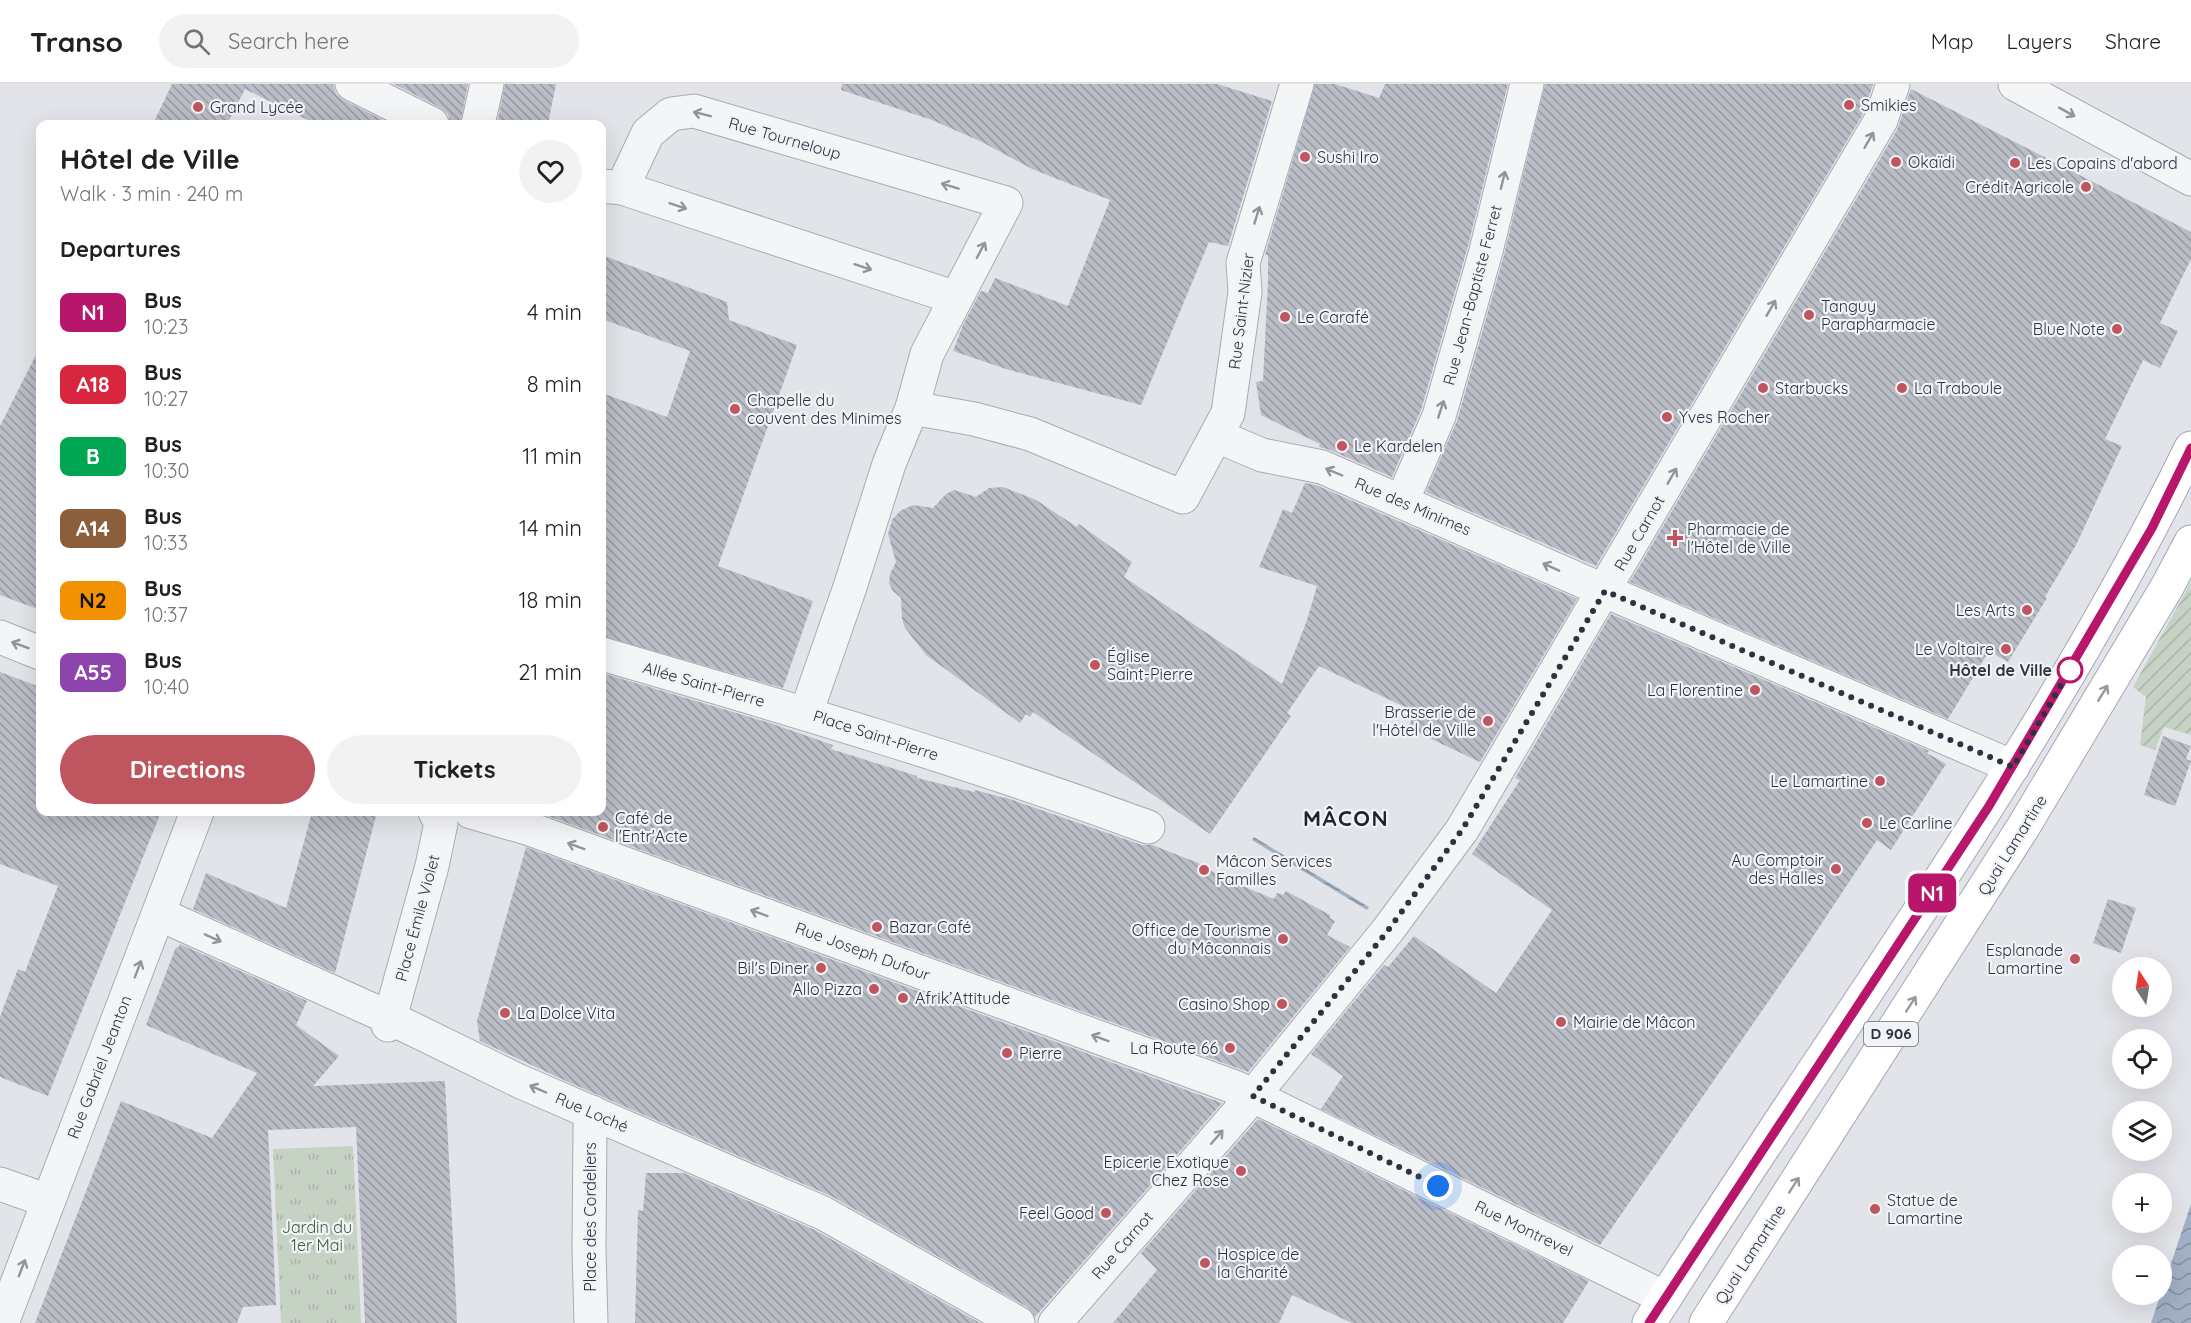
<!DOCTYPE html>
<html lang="en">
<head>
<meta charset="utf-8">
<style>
	:root { --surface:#fff; --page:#f2f2f2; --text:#202124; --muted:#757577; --line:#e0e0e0; --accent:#bf555f }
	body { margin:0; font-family:Quicksand,sans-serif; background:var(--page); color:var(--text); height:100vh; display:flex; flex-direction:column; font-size:22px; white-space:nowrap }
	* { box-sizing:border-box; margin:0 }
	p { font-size:20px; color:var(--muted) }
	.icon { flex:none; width:33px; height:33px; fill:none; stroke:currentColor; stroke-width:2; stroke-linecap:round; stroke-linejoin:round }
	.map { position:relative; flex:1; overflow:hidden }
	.panel { position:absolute; left:36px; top:36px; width:570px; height:696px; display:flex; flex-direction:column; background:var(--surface); border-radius:12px; box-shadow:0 6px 24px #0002 }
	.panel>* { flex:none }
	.badge { padding:0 12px; border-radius:9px; font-size:21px; line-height:39px }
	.needle { width:39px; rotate:348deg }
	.buttons { position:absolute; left:2112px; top:873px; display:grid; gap:12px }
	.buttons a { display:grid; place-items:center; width:60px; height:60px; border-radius:50%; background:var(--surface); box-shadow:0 6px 24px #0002; font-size:30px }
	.you { position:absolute; width:30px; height:30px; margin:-15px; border:4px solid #fff; border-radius:50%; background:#1a73e8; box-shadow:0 0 0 9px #1a73e833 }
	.map>.badge { position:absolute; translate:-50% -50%; box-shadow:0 0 0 3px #fff }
	h2 { padding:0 24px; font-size:22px; line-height:54px }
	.round { display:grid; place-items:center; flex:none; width:63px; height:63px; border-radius:32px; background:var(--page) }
	.summary { display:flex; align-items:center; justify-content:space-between; height:102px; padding:0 24px }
	h1 { font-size:28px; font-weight:700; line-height:45px }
	.primary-button { display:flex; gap:12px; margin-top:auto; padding:12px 24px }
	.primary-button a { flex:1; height:69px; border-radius:36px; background:var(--accent); color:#fff; font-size:24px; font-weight:700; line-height:69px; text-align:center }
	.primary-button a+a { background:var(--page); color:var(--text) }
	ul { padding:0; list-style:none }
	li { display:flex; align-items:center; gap:18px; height:72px; padding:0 24px }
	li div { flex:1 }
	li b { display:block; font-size:22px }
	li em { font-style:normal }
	li .badge { min-width:66px; font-weight:700; text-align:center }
	header { display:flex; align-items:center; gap:36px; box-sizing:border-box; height:84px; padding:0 30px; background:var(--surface); border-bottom:2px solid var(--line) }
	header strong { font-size:28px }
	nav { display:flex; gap:33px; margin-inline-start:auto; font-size:21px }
	.search { width:420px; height:54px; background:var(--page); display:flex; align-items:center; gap:15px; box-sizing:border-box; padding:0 21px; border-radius:33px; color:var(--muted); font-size:22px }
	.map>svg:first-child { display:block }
	.park { fill:url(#park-tufts) }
	.garden { fill:url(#garden-furrows) }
	.water { fill:url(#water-waves) }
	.building { fill:url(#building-back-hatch) }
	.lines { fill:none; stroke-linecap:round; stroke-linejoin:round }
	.street-casing { stroke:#a8abb3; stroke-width:35 }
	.primary-casing { stroke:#a2a8b3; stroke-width:35 }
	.street { stroke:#f4f5f7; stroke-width:33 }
	.primary { stroke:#fff; stroke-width:33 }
	.oneway { stroke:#90949b }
	.oneway2 { stroke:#96989f }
	.line-casing { stroke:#fff; stroke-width:14 }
	.line { stroke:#b8166b; stroke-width:9 }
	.walk { stroke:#2c323f; stroke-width:6; stroke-dasharray:0 10.8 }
	.poi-dot { fill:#bf555f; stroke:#f1f3f6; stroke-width:2 }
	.stop-dot { fill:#fff; stroke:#b8166b; stroke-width:3 }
	.labels { text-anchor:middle; stroke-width:4.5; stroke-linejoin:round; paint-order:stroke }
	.shield { fill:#f1f3f6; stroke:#676c76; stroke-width:1.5 }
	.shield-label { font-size:15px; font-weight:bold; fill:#2c323f }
	.poi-label { font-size:16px; fill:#2c323f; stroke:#f1f3f6; text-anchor:start }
	.street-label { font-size:16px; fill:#2c323f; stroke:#f1f3f6 }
	.stop-label { font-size:16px; font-weight:bold; fill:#2c323f; stroke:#f1f3f6; text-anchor:end }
	.park-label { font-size:16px; fill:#3f593b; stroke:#f1f3f6 }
	.district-label { font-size:22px; font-weight:bold; letter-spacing:1.5px; fill:#1e2330; stroke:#f1f3f6 }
</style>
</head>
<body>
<header>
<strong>Transo</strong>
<div class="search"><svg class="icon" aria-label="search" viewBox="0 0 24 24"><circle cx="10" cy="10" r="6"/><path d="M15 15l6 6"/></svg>Search here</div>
<nav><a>Map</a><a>Layers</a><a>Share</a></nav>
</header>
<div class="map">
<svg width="2191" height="1239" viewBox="0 0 2191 1239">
	<defs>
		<pattern id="park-tufts" width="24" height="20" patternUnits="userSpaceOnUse" patternTransform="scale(1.5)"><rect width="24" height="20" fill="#c6d2c4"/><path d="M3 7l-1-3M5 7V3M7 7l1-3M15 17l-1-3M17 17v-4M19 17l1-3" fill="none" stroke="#aab5a9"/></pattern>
		<pattern id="garden-furrows" width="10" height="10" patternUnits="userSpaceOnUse" patternTransform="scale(1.5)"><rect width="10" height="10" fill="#c6d2c4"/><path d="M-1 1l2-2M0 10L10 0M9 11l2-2" fill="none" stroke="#aab5a9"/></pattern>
		<pattern id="water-waves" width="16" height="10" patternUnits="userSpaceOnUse" patternTransform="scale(1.5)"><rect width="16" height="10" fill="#a1b0c4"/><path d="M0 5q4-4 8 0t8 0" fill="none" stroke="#8390a1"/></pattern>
		<pattern id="building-back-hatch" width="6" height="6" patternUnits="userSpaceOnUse" patternTransform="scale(1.5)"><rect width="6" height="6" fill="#babdc5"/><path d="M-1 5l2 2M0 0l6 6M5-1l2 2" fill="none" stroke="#979aa1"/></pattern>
	</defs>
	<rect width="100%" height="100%" fill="#e2e4e9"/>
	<!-- park -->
	<path class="park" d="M353,1062L361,1239H281L273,1065Z"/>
	<!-- garden -->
	<path class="garden" d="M2191,498V651L2164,643L2155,666L2140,661L2146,613L2133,603Z"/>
	<!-- water -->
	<g class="water">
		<path d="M1254,753L1369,823L1367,826L1252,756Z"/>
		<path d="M2191,1120V1239H2151Z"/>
	</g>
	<!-- building -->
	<g class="building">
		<path d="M172,0H333L336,10L343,16L391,40H316L245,5L227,40H153Z"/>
		<path d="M394,0H468L460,40H450L448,30L441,24Z"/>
		<path d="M505,0H556L548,40H497Z"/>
		<path d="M842,0H1217L1272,17L1228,162L1209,158L1141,321L1006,285L953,267L963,241L981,207L988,209L995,194L1068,222L1110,116L1032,85L982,58L932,36L841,6Z"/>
		<path d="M1315,0H1335L1379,14L1385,0H1508L1468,162L1421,326L1392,393L1330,366L1319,363L1320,360L1261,331L1256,298L1263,297L1268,197V171H1265Z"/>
		<path d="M1545,0H1873L1864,28L1596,482L1426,408L1457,337L1504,171Z"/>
		<path d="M1911,5L2191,148V175L2160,239L2178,247L2160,284L2143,276L2124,316L2105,355L2122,362L2076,461L2045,513L2047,514L2008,578L1989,567L1948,635L1630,498L1897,46Z"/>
		<path d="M602,171L727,218L729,236L797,261L718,482L813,517L783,604L602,552V309L667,333L690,267L602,235Z"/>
		<path d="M40,263V526L0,511V342Z"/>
		<path d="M1305,399L1316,401L1577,515L1480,678L1408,644L1415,628L1319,582L1287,629L1291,632L1210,750L1033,628L1030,633L1026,630L1020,639L926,571L905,544L902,535L901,514L892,506L889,499L890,490L896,478L888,450L892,436L900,427L913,421L933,424L946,410L954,406L976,413L989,404L1003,403L1036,416L1077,443L1079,440L1132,478L1124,493L1282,600L1306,539L1317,502L1259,483L1283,425L1292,429Z"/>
		<path d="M1611,530L1929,667L1927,669L1946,680L1891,766L1877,756L1804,866L1600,1161L1321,1025L1343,992L1311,970L1384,881L1388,883L1414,852L1496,909L1552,826L1472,770L1520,696L1515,694Z"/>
		<path d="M0,588L40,603V728H161L48,1012L0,993V933L18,885L25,888L58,802L0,780Z"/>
		<path d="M602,589L770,639L833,661L831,665L917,692V694L974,708L975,706L1004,714V713L1142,761H1152L1196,778L1228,796L1274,815L1277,809L1283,811L1286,807L1330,831V834L1335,837L1327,851L1350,863L1248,988L537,728H602Z"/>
		<path d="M2163,652L2191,662L2186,675L2191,677L2175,722L2144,711Z"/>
		<path d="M312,728H377L335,889L193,825L206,789L286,824Z"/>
		<path d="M526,763L1222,1019L1035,1233L1027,1223L831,1112L568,998L480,957L477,937Z"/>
		<path d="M2108,815L2136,824L2121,869L2093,859Z"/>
		<path d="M180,860L307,917L296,941L339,972L313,1002L445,997L457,1239H365L356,1043L268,1046L276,1221L243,1223L237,1239H35L121,1017L212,1054L257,989L146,941L176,863L178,864Z"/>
		<path d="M1258,1035L1589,1197L1563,1239H1352L1292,1211L1279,1239H1113L1157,1186L1141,1169Z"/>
		<path d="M646,1089H684L815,1146L980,1239H635L638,1126L643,1127Z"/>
	</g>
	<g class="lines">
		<!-- street casing -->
		<g class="street-casing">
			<g id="street">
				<path d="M352,0L432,40"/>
				<path d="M2015,0L2191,95"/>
				<path d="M478,40L487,0"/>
				<path d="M602,102L622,104L956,214"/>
				<path d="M622,104L648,49L671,30L694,27L1006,119L927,270L912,324L889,380L850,503L806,629"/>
				<path d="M912,324L974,335L1030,350L1183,413L1228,329L1245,208L1243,179L1297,0"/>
				<path d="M1217,352L1262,371L1322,383L1605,507L2013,683"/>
				<path d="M1402,417L1439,332L1486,167L1527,0"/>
				<path d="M0,553L40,569"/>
				<path d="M602,570C785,623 968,677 1148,743"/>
				<path d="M471,728L530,745L1237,1004L1665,1214"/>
				<path d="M159,830L390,934L519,997L823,1129L1018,1239"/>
				<path d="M388,941L432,782L441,739L435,728"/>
				<path d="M0,1100L48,1117"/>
				<path d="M2,1239L197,728"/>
				<path d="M591,1239L589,1165L590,1042L592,1028"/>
				<path d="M1055,1239L1253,1012L1388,846L1462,746L1881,36L1893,0"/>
			</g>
		</g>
		<!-- primary casing -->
		<g class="primary-casing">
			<g id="primary">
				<path d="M1649,1239C1832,949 2040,673 2191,364"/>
				<path d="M1706,1239L2022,745L2167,503L2191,458"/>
			</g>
		</g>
		<!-- street -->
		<use href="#street" class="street"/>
		<!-- primary -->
		<use href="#primary" class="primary"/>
	</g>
	<!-- one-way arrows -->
	<defs><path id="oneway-shaft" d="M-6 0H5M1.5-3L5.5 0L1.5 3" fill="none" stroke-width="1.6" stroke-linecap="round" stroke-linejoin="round" transform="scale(1.5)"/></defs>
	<g class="oneway">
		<use href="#oneway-shaft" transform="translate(2067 28) rotate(29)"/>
		<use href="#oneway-shaft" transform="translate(702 30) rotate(-166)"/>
		<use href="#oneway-shaft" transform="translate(1869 56) rotate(-60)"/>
		<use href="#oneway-shaft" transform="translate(1503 96) rotate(-76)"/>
		<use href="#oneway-shaft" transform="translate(950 102) rotate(-163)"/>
		<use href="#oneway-shaft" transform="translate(678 122) rotate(18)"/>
		<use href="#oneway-shaft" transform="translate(1257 131) rotate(-73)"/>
		<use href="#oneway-shaft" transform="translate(981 166) rotate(-62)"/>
		<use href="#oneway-shaft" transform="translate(863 183) rotate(18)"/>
		<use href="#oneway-shaft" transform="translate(1771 224) rotate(-60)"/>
		<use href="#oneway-shaft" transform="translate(1441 325) rotate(-72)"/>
		<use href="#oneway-shaft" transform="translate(1334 388) rotate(-157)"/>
		<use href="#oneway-shaft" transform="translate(1672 392) rotate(-60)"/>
		<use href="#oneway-shaft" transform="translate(1551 483) rotate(-156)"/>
		<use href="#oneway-shaft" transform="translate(20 561) rotate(-159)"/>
		<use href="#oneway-shaft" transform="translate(576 762) rotate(-160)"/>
		<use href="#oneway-shaft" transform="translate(759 829) rotate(-160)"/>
		<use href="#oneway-shaft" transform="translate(213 854) rotate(24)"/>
		<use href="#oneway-shaft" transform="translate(138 885) rotate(-69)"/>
		<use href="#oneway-shaft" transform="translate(1100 954) rotate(-160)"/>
		<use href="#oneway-shaft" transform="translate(538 1005) rotate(-157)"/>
		<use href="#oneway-shaft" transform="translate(1217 1053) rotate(-49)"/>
		<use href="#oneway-shaft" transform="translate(22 1184) rotate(-69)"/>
	</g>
	<g class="oneway2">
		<use href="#oneway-shaft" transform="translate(2103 609) rotate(-59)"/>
		<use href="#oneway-shaft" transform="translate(1911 920) rotate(-57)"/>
		<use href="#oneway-shaft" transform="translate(1794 1101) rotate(-57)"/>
	</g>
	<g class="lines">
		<!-- line casing -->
		<g class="line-casing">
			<path id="line" d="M1649,1239L1989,722L2152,444L2191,364"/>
		</g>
		<!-- line -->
		<use href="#line" class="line"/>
		<!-- walk -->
		<path class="walk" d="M1438,1102L1253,1012L1386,849L1462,746L1605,507L2013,683L2071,584L2070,586"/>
	</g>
	<!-- markers -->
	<g class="poi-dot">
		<circle cx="1849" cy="21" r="6"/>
		<circle cx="198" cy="23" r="6"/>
		<circle cx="1305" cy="73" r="6"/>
		<circle cx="1896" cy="78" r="6"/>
		<circle cx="2015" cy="79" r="6"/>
		<circle cx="2086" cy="103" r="6"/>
		<circle cx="1809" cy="231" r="6"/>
		<circle cx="1285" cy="233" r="6"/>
		<circle cx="2117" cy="245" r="6"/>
		<circle cx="1763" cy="304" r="6"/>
		<circle cx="1902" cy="304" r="6"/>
		<circle cx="735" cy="325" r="6"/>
		<circle cx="1667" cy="333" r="6"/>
		<circle cx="1342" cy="362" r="6"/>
		<path d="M1672 445h6v6h6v6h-6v6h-6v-6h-6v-6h6z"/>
		<circle cx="2027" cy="526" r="6"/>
		<circle cx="2006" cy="565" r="6"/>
		<circle cx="1095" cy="581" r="6"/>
		<circle cx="1755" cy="606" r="6"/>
		<circle cx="1488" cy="637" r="6"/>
		<circle cx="1880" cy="697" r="6"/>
		<circle cx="1867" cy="739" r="6"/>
		<circle cx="603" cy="743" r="6"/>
		<circle cx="1836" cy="785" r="6"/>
		<circle cx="1204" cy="786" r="6"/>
		<circle cx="877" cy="843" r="6"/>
		<circle cx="1283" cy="855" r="6"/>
		<circle cx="2075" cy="875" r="6"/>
		<circle cx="821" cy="884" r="6"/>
		<circle cx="874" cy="905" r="6"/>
		<circle cx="903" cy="914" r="6"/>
		<circle cx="1282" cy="920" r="6"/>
		<circle cx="505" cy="929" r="6"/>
		<circle cx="1561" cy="938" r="6"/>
		<circle cx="1230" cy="964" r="6"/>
		<circle cx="1007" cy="969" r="6"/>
		<circle cx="1241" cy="1087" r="6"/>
		<circle cx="1875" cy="1125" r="6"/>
		<circle cx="1106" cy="1129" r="6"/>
		<circle cx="1205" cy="1179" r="6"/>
	</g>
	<circle class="stop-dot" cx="2070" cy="586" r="12"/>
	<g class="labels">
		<!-- shield labels -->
		<rect class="shield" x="1864" y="938" width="54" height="24" rx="4.5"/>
		<g class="shield-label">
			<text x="1891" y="955">D 906</text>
		</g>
		<!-- poi labels -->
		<g class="poi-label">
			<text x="1861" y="27">Smikies</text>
			<text x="210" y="29">Grand Lycée</text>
			<text x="1317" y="79">Sushi Iro</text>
			<text x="1908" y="84">Okaïdi</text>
			<text x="2027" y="85">Les Copains d'abord</text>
			<text x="2074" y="109" text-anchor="end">Crédit Agricole</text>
			<text x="1821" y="228">Tanguy<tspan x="1821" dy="18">Parapharmacie</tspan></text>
			<text x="1297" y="239">Le Carafé</text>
			<text x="2105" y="251" text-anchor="end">Blue Note</text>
			<text x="1775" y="310">Starbucks</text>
			<text x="1914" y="310">La Traboule</text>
			<text x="747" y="322">Chapelle du<tspan x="747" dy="18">couvent des Minimes</tspan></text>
			<text x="1679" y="339">Yves Rocher</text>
			<text x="1354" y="368">Le Kardelen</text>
			<text x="1687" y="451">Pharmacie de<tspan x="1687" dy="18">l'Hôtel de Ville</tspan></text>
			<text x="2015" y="532" text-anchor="end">Les Arts</text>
			<text x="1994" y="571" text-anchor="end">Le Voltaire</text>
			<text x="1107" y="578">Église<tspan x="1107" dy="18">Saint-Pierre</tspan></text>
			<text x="1743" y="612" text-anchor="end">La Florentine</text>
			<text x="1476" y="634" text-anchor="end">Brasserie de<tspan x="1476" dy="18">l'Hôtel de Ville</tspan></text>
			<text x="1868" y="703" text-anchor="end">Le Lamartine</text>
			<text x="615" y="740">Café de<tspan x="615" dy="18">l'Entr'Acte</tspan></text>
			<text x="1879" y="745">Le Carline</text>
			<text x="1824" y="782" text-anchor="end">Au Comptoir<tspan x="1824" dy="18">des Halles</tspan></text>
			<text x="1216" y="783">Mâcon Services<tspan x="1216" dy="18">Familles</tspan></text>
			<text x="889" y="849">Bazar Café</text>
			<text x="1271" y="852" text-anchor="end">Office de Tourisme<tspan x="1271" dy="18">du Mâconnais</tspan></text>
			<text x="2063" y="872" text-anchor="end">Esplanade<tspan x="2063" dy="18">Lamartine</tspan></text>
			<text x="809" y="890" text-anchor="end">Bil's Diner</text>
			<text x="862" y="911" text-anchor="end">Allo Pizza</text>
			<text x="915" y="920">Afrik’Attitude</text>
			<text x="1270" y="926" text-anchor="end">Casino Shop</text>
			<text x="517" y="935">La Dolce Vita</text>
			<text x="1573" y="944">Mairie de Mâcon</text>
			<text x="1218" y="970" text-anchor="end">La Route 66</text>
			<text x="1019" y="975">Pierre</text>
			<text x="1229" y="1084" text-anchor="end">Epicerie Exotique<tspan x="1229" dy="18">Chez Rose</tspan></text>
			<text x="1887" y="1122">Statue de<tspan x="1887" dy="18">Lamartine</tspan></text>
			<text x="1094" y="1135" text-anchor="end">Feel Good</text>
			<text x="1217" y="1176">Hospice de<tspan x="1217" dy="18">la Charité</tspan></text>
		</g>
		<!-- street labels -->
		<g class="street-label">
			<text transform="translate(785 54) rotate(16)" y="6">Rue Tourneloup</text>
			<text transform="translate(1472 211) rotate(-75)" y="6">Rue Jean-Baptiste Ferret</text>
			<text transform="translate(1241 227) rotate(-83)" y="6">Rue Saint-Nizier</text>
			<text transform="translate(1413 422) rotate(23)" y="6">Rue des Minimes</text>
			<text transform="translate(1639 449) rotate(-60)" y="6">Rue Carnot</text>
			<text transform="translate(704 600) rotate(16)" y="6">Allée Saint-Pierre</text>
			<text transform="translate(876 651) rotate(18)" y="6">Place Saint-Pierre</text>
			<text transform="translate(2012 761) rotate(-58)" y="6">Quai Lamartine</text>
			<text transform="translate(417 834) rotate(-75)" y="6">Place Émile Violet</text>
			<text transform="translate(863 867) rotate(20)" y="6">Rue Joseph Dufour</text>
			<text transform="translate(99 983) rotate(-69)" y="6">Rue Gabriel Jeanton</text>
			<text transform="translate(592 1028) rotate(23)" y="6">Rue Loché</text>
			<text transform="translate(590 1133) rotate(-90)" y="6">Place des Cordeliers</text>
			<text transform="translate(1524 1144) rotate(26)" y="6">Rue Montrevel</text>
			<text transform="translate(1122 1161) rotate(-49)" y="6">Rue Carnot</text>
			<text transform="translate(1750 1170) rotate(-57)" y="6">Quai Lamartine</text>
		</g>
		<!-- stop labels -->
		<g class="stop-label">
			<text x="2052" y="592">Hôtel de Ville</text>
		</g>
		<!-- park labels -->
		<g class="park-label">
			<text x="317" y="1149">Jardin du<tspan x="317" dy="18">1er Mai</tspan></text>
		</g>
		<!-- district labels -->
		<g class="district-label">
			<text x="1346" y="742">MÂCON</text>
		</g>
	</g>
</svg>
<div class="buttons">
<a><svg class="needle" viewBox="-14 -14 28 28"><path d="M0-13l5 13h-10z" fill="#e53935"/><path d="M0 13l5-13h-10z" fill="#757577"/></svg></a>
<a><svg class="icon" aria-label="locate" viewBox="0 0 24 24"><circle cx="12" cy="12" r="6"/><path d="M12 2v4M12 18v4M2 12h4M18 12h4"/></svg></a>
<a><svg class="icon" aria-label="layers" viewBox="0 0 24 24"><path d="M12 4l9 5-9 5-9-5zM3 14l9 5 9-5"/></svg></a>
<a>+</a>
<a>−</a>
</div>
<div class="you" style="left:1438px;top:1102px"></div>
<b class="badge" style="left:1932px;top:809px;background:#b8166b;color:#fff">N1</b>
<section class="panel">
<div class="summary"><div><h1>Hôtel de Ville</h1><p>Walk · 3 min · 240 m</p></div><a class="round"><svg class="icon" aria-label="heart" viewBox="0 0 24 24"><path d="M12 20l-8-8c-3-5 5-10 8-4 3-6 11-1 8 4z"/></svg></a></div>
<h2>Departures</h2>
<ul>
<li><span class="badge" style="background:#b8166b;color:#fff">N1</span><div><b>Bus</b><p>10:23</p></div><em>4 min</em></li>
<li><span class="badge" style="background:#d7263d;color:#fff">A18</span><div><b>Bus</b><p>10:27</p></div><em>8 min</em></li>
<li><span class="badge" style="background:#00a651;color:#fff">B</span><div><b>Bus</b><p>10:30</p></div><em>11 min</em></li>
<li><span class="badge" style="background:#8b5e3c;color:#fff">A14</span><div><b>Bus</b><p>10:33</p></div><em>14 min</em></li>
<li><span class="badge" style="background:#f39200;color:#111">N2</span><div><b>Bus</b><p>10:37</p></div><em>18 min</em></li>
<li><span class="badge" style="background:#8e44ad;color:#fff">A55</span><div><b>Bus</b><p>10:40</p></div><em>21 min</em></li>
</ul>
<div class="primary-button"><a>Directions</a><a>Tickets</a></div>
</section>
</div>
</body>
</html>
